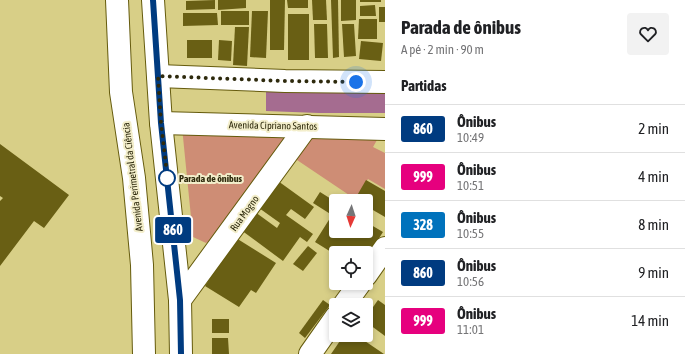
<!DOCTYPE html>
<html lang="pt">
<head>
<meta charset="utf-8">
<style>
	:root { --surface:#fff; --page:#f2f2f2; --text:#202124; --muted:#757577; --line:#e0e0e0 }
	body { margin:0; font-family:"Asap Condensed",sans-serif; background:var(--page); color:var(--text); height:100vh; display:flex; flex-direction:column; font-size:15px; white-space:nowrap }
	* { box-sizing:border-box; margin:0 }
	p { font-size:13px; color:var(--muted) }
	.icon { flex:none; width:22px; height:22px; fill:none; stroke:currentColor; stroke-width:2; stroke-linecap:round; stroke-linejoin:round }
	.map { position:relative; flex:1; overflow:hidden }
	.panel { display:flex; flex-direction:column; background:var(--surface); width:300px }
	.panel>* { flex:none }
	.badge { padding:0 8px; border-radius:3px; font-size:14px; line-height:26px }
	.needle { width:26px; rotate:183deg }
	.fabs { position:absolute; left:329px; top:194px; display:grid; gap:8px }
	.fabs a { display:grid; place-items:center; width:44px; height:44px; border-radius:4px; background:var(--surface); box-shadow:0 2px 6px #0003; font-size:20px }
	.you { position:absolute; width:20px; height:20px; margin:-10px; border:3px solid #fff; border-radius:50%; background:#1a73e8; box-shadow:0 0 0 6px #1a73e833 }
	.map>.badge { position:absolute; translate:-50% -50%; box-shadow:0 0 0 2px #fff }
	h2 { padding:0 16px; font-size:15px; line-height:36px }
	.round { display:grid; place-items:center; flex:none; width:42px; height:42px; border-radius:4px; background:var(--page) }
	.summary { display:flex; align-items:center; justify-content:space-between; height:68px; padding:0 16px }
	h1 { font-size:19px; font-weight:700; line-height:30px }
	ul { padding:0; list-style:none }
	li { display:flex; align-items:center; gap:12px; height:48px; padding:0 16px; border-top:1px solid var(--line) }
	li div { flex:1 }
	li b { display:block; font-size:15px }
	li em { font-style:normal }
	li .badge { min-width:44px; font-weight:700; text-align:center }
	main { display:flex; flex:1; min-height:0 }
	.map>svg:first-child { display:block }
	.forest { fill:#ce8d75 }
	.water { fill:#a56c90 }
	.building { fill:#695f14 }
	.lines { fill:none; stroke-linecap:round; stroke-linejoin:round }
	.minor-casing { stroke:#655b0d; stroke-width:24 }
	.tertiary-casing { stroke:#655b0d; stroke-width:24 }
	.secondary-casing { stroke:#655b0d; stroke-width:24 }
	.minor { stroke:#fff; stroke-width:22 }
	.tertiary { stroke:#fff; stroke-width:22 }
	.secondary { stroke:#fff; stroke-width:22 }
	.line-casing { stroke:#fff; stroke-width:9 }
	.line { stroke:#003b80; stroke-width:6 }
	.walk { stroke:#2e2a0d; stroke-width:4; stroke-dasharray:0 7.2 }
	.stop-dot { fill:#fff; stroke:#003b80; stroke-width:2 }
	.labels { text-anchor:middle; stroke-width:4; stroke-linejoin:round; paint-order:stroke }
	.street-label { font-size:10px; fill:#2e2a0d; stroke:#f3eecb }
	.stop-label { font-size:10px; font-weight:bold; fill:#2e2a0d; stroke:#f3eecb; text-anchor:start }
</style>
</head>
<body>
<main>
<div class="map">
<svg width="385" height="354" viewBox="0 0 385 354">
	<rect width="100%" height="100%" fill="#d8cf87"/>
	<!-- forest -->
	<g class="forest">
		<path d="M182,127L274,130L290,142L226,230L206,243L193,237Z"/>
		<path d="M311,130L381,133L373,147L385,153V189L368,179L355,199L294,158Z"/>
	</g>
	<!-- water -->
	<path class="water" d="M266,87L385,89V113H319L266,111Z"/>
	<!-- building -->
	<g class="building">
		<path d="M215,0V9L186,10V1Z"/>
		<path d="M218,0H246V8L218,10Z"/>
		<path d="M270,0H285L284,50H270Z"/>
		<path d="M287,0H308V8H288Z"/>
		<path d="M312,0H326L327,20H313Z"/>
		<path d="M331,0H338L339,57L333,58Z"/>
		<path d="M341,0H356V20L341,21Z"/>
		<rect x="360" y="0" width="21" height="2"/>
		<path d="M375,5L376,16H360V6Z"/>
		<rect x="379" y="7" width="6" height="15"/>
		<rect x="221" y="11" width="28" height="14"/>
		<path d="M252,11H268L266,58L250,57Z"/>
		<path d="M183,13H217L218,25L183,26Z"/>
		<rect x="288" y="14" width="21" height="46"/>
		<path d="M359,19H377V39H358Z"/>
		<path d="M314,24H327L328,58H315Z"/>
		<path d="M342,24H354L356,56L344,57Z"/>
		<path d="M235,27H249L247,66L233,65Z"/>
		<rect x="187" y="40" width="25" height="18"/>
		<path d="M219,40L232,41L231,61L218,60Z"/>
		<path d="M361,41L383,43L381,61L359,59Z"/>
		<path d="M0,144L69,195L44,228L34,221L0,266V201L3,198L0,196Z"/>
		<path d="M366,180L385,191V217L366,206V201H358L355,199Z"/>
		<path d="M278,181L314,207L305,219L291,209L286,215L313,234L307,242L300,237L283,261L241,230L255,212L277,228L280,223L259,208Z"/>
		<path d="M320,192L336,202V231H366V222L383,232L372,249L369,247L364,253H336V255L315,242L332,215L313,203Z"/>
		<path d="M236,238L276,263L256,293L251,290L239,307L205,286Z"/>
		<path d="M308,246L317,253L303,271L293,264Z"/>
		<path d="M323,300L330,305L305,338L299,333Z"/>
		<path d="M378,300L385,305V336L366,322V317Z"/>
		<rect x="212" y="319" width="17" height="14"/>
		<path d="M344,335H356L384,354H331Z"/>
		<path d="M212,338H228L229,354H212Z"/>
	</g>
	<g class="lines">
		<!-- minor casing -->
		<g class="minor-casing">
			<g id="minor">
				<path d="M366,275L385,248"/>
				<path d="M180,300L307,126"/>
				<path d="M344,305L360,283"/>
				<path d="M310,354L336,317"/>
			</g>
		</g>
		<!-- tertiary casing -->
		<g class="tertiary-casing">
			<g id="tertiary">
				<path d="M158,76L285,81L385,82"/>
				<path d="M161,123L385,129"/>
			</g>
		</g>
		<!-- secondary casing -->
		<g class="secondary-casing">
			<g id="secondary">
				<path d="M117,0L121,92L134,178L142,265L144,354"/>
				<path d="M153,0L161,123L180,300L181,354"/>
			</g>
		</g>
		<!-- minor -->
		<use href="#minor" class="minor"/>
		<!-- tertiary -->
		<use href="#tertiary" class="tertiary"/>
		<!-- secondary -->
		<use href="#secondary" class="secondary"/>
	</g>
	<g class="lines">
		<!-- line casing -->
		<g class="line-casing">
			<path id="line" d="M153,0L161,123L180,300L181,354"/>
		</g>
		<!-- line -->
		<use href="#line" class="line"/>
		<!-- walk -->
		<path class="walk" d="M167,178L168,182L161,123L158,76L285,81L356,82"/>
	</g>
	<!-- markers -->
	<circle class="stop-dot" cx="167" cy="178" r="8"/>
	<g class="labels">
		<!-- street labels -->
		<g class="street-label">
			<text transform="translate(273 125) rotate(1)" y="4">Avenida Cipriano Santos</text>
			<text transform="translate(132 177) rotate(-97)" y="4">Avenida Perimetral da Ciência</text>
			<text transform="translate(244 213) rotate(-54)" y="4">Rua Mogno</text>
		</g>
		<!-- stop labels -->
		<g class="stop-label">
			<text x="179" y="182">Parada de ônibus</text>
		</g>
	</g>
</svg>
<div class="fabs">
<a><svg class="needle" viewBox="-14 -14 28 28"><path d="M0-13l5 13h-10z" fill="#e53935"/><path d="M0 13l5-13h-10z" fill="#757577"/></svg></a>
<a><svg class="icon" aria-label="locate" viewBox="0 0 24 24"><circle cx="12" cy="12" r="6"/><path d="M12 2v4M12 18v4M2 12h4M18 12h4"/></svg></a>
<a><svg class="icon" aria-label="layers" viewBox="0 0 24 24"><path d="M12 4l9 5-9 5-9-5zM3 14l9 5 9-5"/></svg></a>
</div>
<div class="you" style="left:356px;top:82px"></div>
<b class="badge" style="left:173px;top:230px;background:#003b80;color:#fff">860</b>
</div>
<section class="panel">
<div class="summary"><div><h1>Parada de ônibus</h1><p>A pé · 2 min · 90 m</p></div><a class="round"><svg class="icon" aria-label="heart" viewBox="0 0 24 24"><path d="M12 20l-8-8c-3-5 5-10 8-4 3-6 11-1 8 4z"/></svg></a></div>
<h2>Partidas</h2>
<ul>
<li><span class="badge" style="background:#003b80;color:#fff">860</span><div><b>Ônibus</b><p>10:49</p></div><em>2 min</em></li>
<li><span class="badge" style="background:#e6007e;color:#fff">999</span><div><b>Ônibus</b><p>10:51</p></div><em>4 min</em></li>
<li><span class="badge" style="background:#0072bc;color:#fff">328</span><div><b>Ônibus</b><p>10:55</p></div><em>8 min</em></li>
<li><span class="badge" style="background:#003b80;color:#fff">860</span><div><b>Ônibus</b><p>10:56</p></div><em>9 min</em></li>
<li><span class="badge" style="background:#e6007e;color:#fff">999</span><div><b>Ônibus</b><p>11:01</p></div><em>14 min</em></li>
</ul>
</section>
</main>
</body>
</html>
